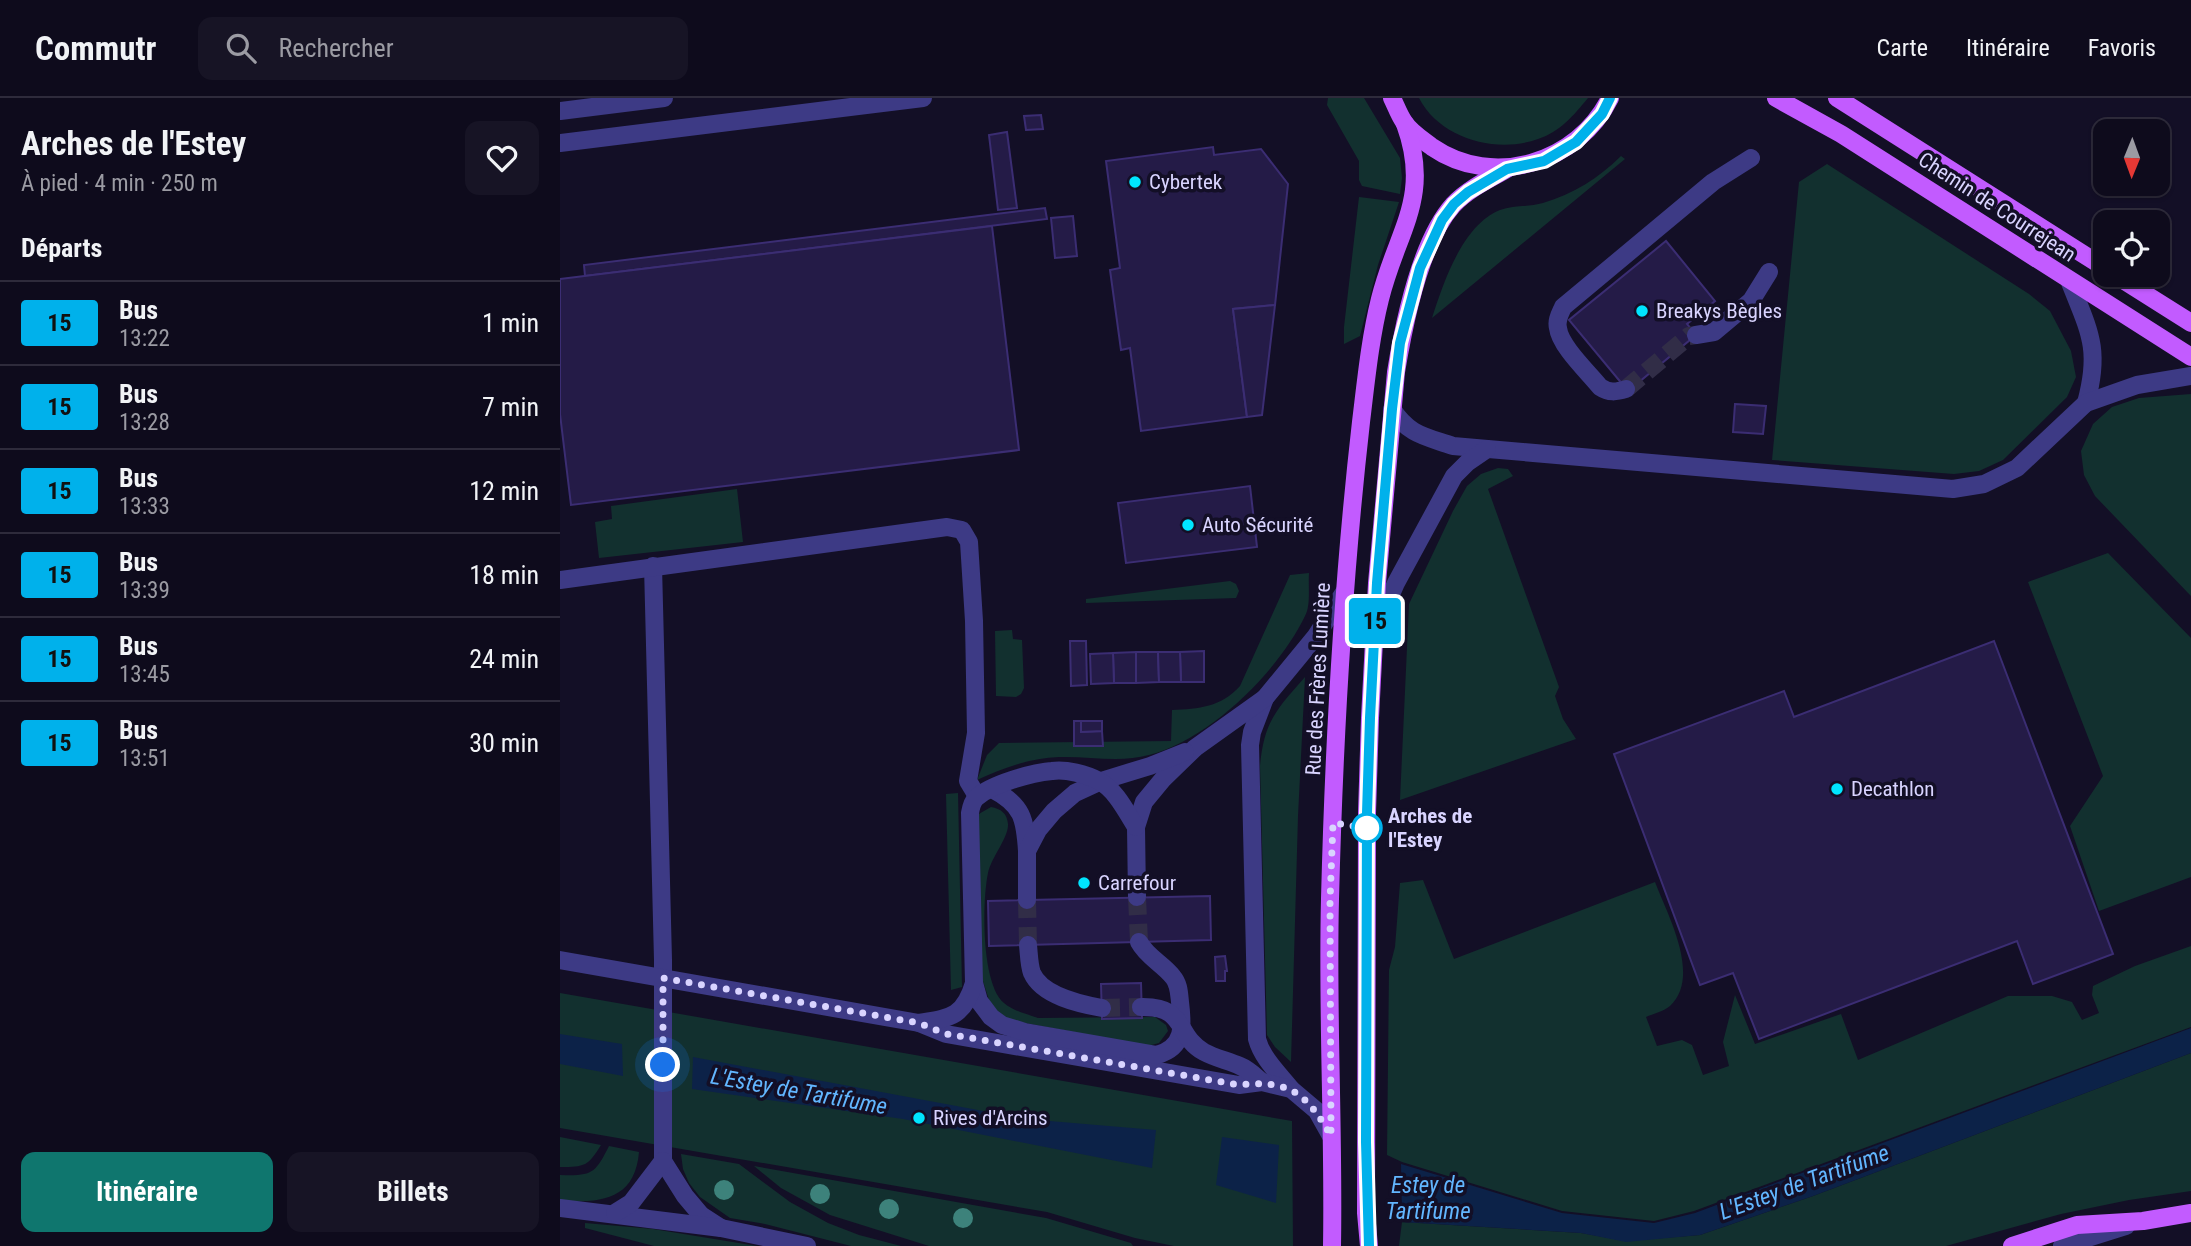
<!DOCTYPE html>
<html lang="fr">
<head>
<meta charset="utf-8">
<style>
	:root { --surface:#0e0b1c; --page:#171425; --text:#f1f3f6; --muted:#9b9ba3; --line:#2e2b3b; --accent:#0f766e }
	body { margin:0; font-family:"Roboto Condensed",sans-serif; background:var(--page); color:var(--text); height:100vh; display:flex; flex-direction:column; font-size:26px; white-space:nowrap }
	* { box-sizing:border-box; margin:0 }
	p { font-size:23px; color:var(--muted) }
	.icon { flex:none; width:38px; height:38px; fill:none; stroke:currentColor; stroke-width:2; stroke-linecap:round; stroke-linejoin:round }
	.map { position:relative; flex:1; overflow:hidden }
	.panel { display:flex; flex-direction:column; background:var(--surface); width:560px }
	.panel>* { flex:none }
	.badge { padding:0 14px; border-radius:5px; font-size:24px; line-height:46px }
	.needle { width:46px; rotate:181deg }
	.tools { position:absolute; left:1533px; top:21px; display:grid; gap:14px }
	.tools a { display:grid; place-items:center; width:77px; height:77px; border-radius:14px; background:var(--surface); box-shadow:0 2px 5px #0004,0 0 0 2px var(--line); font-size:35px }
	.you { position:absolute; width:35px; height:35px; margin:-18px; border:5px solid #fff; border-radius:50%; background:#1a73e8; box-shadow:0 0 0 10px #1a73e833 }
	.map>.badge { position:absolute; translate:-50% -50%; box-shadow:0 0 0 4px #fff }
	h2 { padding:0 21px; font-size:26px; line-height:63px }
	.round { display:grid; place-items:center; flex:none; width:74px; height:74px; border-radius:14px; background:var(--page) }
	.head { display:flex; align-items:center; justify-content:space-between; height:119px; padding:0 21px }
	h1 { font-size:33px; font-weight:700; line-height:52px }
	.cta { display:flex; gap:14px; margin-top:auto; padding:14px 21px }
	.cta a { flex:1; height:80px; border-radius:14px; background:var(--accent); color:#fff; font-size:28px; font-weight:700; line-height:80px; text-align:center }
	.cta a+a { background:var(--page); color:var(--text) }
	ul { padding:0; list-style:none }
	li { display:flex; align-items:center; gap:21px; height:84px; padding:0 21px; border-top:2px solid var(--line) }
	li div { flex:1 }
	li b { display:block; font-size:26px }
	li em { font-style:normal }
	li .badge { min-width:77px; font-weight:700; text-align:center }
	header { display:flex; align-items:center; gap:42px; box-sizing:border-box; height:98px; padding:0 35px; background:var(--surface); border-bottom:2px solid var(--line) }
	header strong { font-size:33px }
	nav { display:flex; gap:38px; margin-inline-start:auto; font-size:24px }
	.search { width:490px; height:63px; background:var(--page); display:flex; align-items:center; gap:18px; box-sizing:border-box; padding:0 24px; border-radius:14px; color:var(--muted); font-size:26px }
	main { display:flex; flex:1; min-height:0 }
	.map>svg:first-child { display:block }
	.green { fill:#12302f }
	.water { fill:#0c2248 }
	.building { fill:#241b47; stroke:#3b2d73; stroke-width:2 }
	.lines { fill:none; stroke-linecap:round; stroke-linejoin:round }
	.minor-tunnel { stroke:#312d47; stroke-width:18; stroke-dasharray:18 9; stroke-linecap:butt }
	.minor { stroke:#3d3a85; stroke-width:18 }
	.major { stroke:#c25bff; stroke-width:18 }
	.tree { fill:#3d827b }
	.line-casing { stroke:#fff; stroke-width:16 }
	.line { stroke:#00b1eb; stroke-width:10 }
	.walk { stroke:#d9d4ff; stroke-width:7; stroke-dasharray:0 12.6 }
	.poi-dot { fill:#00e5ff; stroke:#130f26; stroke-width:2.5 }
	.stop-dot { fill:#fff; stroke:#00b1eb; stroke-width:3.5 }
	.labels { text-anchor:middle; stroke-width:7; stroke-linejoin:round; paint-order:stroke }
	.poi-label { font-size:21px; fill:#d9d4ff; stroke:#130f26; text-anchor:start }
	.street-label { font-size:21px; fill:#d9d4ff; stroke:#130f26 }
	.stop-label { font-size:21px; font-weight:bold; fill:#d9d4ff; stroke:#130f26; text-anchor:start }
	.water-label { font-size:23px; font-style:italic; fill:#62b6ff; stroke:#130f26 }
</style>
</head>
<body>
<header>
<strong>Commutr</strong>
<div class="search"><svg class="icon" aria-label="search" viewBox="0 0 24 24"><circle cx="10" cy="10" r="6"/><path d="M15 15l6 6"/></svg>Rechercher</div>
<nav><a>Carte</a><a>Itinéraire</a><a>Favoris</a></nav>
</header>
<main>
<section class="panel">
<div class="head"><div><h1>Arches de l'Estey</h1><p>À pied · 4 min · 250 m</p></div><a class="round"><svg class="icon" aria-label="heart" viewBox="0 0 24 24"><path d="M12 20l-8-8c-3-5 5-10 8-4 3-6 11-1 8 4z"/></svg></a></div>
<h2>Départs</h2>
<ul>
<li><span class="badge" style="background:#00b1eb;color:#111">15</span><div><b>Bus</b><p>13:22</p></div><em>1 min</em></li>
<li><span class="badge" style="background:#00b1eb;color:#111">15</span><div><b>Bus</b><p>13:28</p></div><em>7 min</em></li>
<li><span class="badge" style="background:#00b1eb;color:#111">15</span><div><b>Bus</b><p>13:33</p></div><em>12 min</em></li>
<li><span class="badge" style="background:#00b1eb;color:#111">15</span><div><b>Bus</b><p>13:39</p></div><em>18 min</em></li>
<li><span class="badge" style="background:#00b1eb;color:#111">15</span><div><b>Bus</b><p>13:45</p></div><em>24 min</em></li>
<li><span class="badge" style="background:#00b1eb;color:#111">15</span><div><b>Bus</b><p>13:51</p></div><em>30 min</em></li>
</ul>
<div class="cta"><a>Itinéraire</a><a>Billets</a></div>
</section>
<div class="map">
<svg width="1631" height="1148" viewBox="0 0 1631 1148">
	<rect width="100%" height="100%" fill="#130f26"/>
	<!-- green -->
	<g class="green">
		<path d="M768,0H804L840,60L842,80L840,96L802,88L799,82V63L767,7Z"/>
		<path d="M859,0H1028C1014,17 1000,34 978,41C937,56 880,41 859,0Z"/>
		<path d="M1061,58L1065,61L872,220C883,186 902,127 940,112C953,107 969,109 983,105C1013,96 1039,80 1061,58Z"/>
		<path d="M1267,66L1469,196L1490,213L1511,253L1516,279L1507,299L1443,362L1419,373L1394,376L1212,362L1239,84Z"/>
		<path d="M799,99L839,104L818,167L800,238L784,246V229Z"/>
		<path d="M1631,296V498L1535,398L1524,377L1521,353L1533,326L1552,309L1579,300Z"/>
		<path d="M938,370L948,371L953,378L928,391L999,589L995,598L1003,621L1016,641L840,702L849,506L893,413L907,388L921,376Z"/>
		<path d="M177,391L183,444L39,460L35,424L52,421L51,408Z"/>
		<path d="M1548,455L1631,540V779L1539,813L1510,728L1543,678L1468,484Z"/>
		<path d="M749,475C748,488 751,507 745,518C718,574 650,641 589,657C560,665 529,658 499,659C470,660 443,670 417,682L427,657L439,645L611,643L612,612C639,611 661,609 680,588L730,477Z"/>
		<path d="M670,483L676,486L679,493L676,500L526,505V501Z"/>
		<path d="M452,532L453,541L462,542L464,590L461,596L456,599L436,598L435,533Z"/>
		<path d="M745,579L738,718L731,964L715,949L707,937L700,668C704,623 717,611 745,579Z"/>
		<path d="M398,695L402,889L391,892L386,696Z"/>
		<path d="M431,709C441,711 447,715 448,726C449,739 431,760 428,775C422,803 421,886 444,905C453,913 467,916 478,920L595,919L606,927L608,933L599,945L588,948L450,922L436,914L430,905L420,874L417,717Z"/>
		<path d="M863,782L894,861L1095,784C1107,816 1142,878 1110,908C1104,913 1093,916 1086,919L1097,948L1122,942L1132,947L1143,977L1169,968L1163,944L1175,897L1195,946L1281,916L1298,962L1448,898H1492L1512,904L1522,922L1539,915L1532,897L1533,888L1575,868L1631,848V929L1134,1113L1094,1123L1002,1113L842,1064L827,1057L829,872L835,849L840,785Z"/>
		<path d="M0,895L732,1023L733,1148H614L575,1140L487,1114L0,1030Z"/>
		<path d="M1631,955V1093L1569,1102L1501,1116L1386,1148H839L842,1124L1021,1135L1066,1143L1140,1137L1253,1098Z"/>
		<path d="M0,1039L41,1047C28,1068 25,1069 0,1069Z"/>
		<path d="M49,1048L79,1054C75,1102 41,1105 0,1103V1077C32,1078 35,1076 49,1048Z"/>
		<path d="M121,1056L179,1066L230,1104L268,1125L299,1137L341,1148H291L205,1126L170,1120L140,1099L129,1085L123,1071Z"/>
		<path d="M194,1068L486,1120L571,1145L573,1148H369L270,1117L221,1090Z"/>
		<path d="M25,1125L93,1131L197,1148H94L25,1130Z"/>
	</g>
	<!-- water -->
	<g class="water">
		<path d="M1631,930V955L1253,1098L1140,1137L1066,1144L1021,1135L842,1124L841,1066L1002,1115L1094,1125L1135,1115Z"/>
		<path d="M0,936L62,946L63,978L0,966Z"/>
		<path d="M133,959L466,1021L596,1032L592,1070L343,1021L132,991Z"/>
		<path d="M662,1039L719,1047L716,1105L656,1087Z"/>
	</g>
	<!-- building -->
	<g class="building">
		<path d="M481,17L483,31L466,32L464,18Z"/>
		<path d="M447,34L457,110L438,112L429,37Z"/>
		<path d="M653,49L654,57L701,51L728,86L715,207L673,211L687,319L581,333L570,250L561,252L550,172L560,170L546,63Z"/>
		<path d="M485,110L487,121L25,178L24,167Z"/>
		<path d="M513,118L517,158L495,160L491,120Z"/>
		<path d="M432,128L459,352L11,407L0,316V181Z"/>
		<path d="M1106,143L1155,203L1127,226L1136,237L1068,293L1009,222Z"/>
		<path d="M715,207L702,317L687,319L673,211Z"/>
		<path d="M1175,306L1206,308L1203,336L1173,334Z"/>
		<path d="M690,388L697,449L566,465L558,405Z"/>
		<path d="M510,543H526L527,587L511,588Z"/>
		<path d="M1434,543L1553,856L1473,886L1457,843L1199,941L1173,875L1140,887L1054,656L1224,593L1234,619Z"/>
		<path d="M644,553V584H621L620,554Z"/>
		<path d="M576,554H598L599,584L576,585Z"/>
		<path d="M576,554V585H554L553,555Z"/>
		<path d="M598,554H620L621,584H599Z"/>
		<path d="M553,555L554,585L531,586L530,556Z"/>
		<path d="M514,623H521V634L542,633L543,648H514Z"/>
		<path d="M521,623H542V633L521,634Z"/>
		<path d="M650,798L651,842L429,848L428,803Z"/>
		<path d="M665,858L667,873H665V883H656L655,859Z"/>
		<path d="M581,885L582,920L542,921L541,886Z"/>
	</g>
	<g class="lines">
		<!-- minor-tunnel -->
		<g class="minor-tunnel">
			<path d="M1066,291L1129,238L1136,237"/>
			<path d="M577,799L579,844"/>
			<path d="M467,802L468,847"/>
			<path d="M542,910L581,909"/>
		</g>
		<!-- minor -->
		<g class="minor">
			<path d="M0,13L104,0"/>
			<path d="M0,45L363,0"/>
			<path d="M1509,182C1529,233 1541,250 1526,305"/>
			<path d="M1136,237L1154,234L1191,203L1209,174"/>
			<path d="M1066,291C1056,294 1049,295 1040,289C1028,274 1000,248 998,230C996,222 1000,216 1003,209L1153,84L1191,60"/>
			<path d="M832,311C849,337 864,338 893,348L1393,391L1424,386L1457,370L1526,305L1577,287L1631,278"/>
			<path d="M93,468L103,862V1063L125,1098L141,1117L161,1130"/>
			<path d="M0,482L387,429L402,432L409,444L414,523L416,635L408,683L417,698"/>
			<path d="M815,533L836,485L894,378L908,364L927,351"/>
			<path d="M705,600L692,634L690,647L697,941C702,960 719,976 731,991"/>
			<path d="M432,691C463,707 465,721 467,753"/>
			<path d="M577,799L576,729L584,704L603,681L635,650L705,600L756,538L785,493"/>
			<path d="M467,802V753L478,732L494,713L515,695L541,683L590,668L625,654"/>
			<path d="M468,847C469,856 469,867 472,875C482,898 520,906 542,910"/>
			<path d="M0,862L359,925L386,936L679,987L702,984L731,991L757,1013L771,1038"/>
			<path d="M414,885L419,903L431,919L442,927L465,934L597,957C625,949 623,928 620,904C619,895 619,886 613,879C603,866 587,859 579,844"/>
			<path d="M581,909C628,908 614,937 644,954C655,960 669,963 680,968C688,971 695,978 702,984"/>
			<path d="M359,925C390,920 404,919 414,885L410,715C411,709 412,704 416,700C431,686 471,675 492,673C506,671 526,676 539,683C555,691 566,713 576,729"/>
			<path d="M0,1110L161,1130L247,1148"/>
			<path d="M55,1115L71,1105L103,1063"/>
			<path d="M1502,1148L1566,1128"/>
		</g>
		<!-- major -->
		<g class="major">
			<path d="M832,0C836,8 839,17 844,24C850,34 863,42 872,49C933,91 1018,65 1050,0"/>
			<path d="M1216,0L1281,36L1631,259"/>
			<path d="M1277,0L1545,170"/>
			<path d="M1555,177L1631,225"/>
			<path d="M772,1148C774,1032 767,917 770,801C774,642 783,482 801,324C806,283 810,241 820,201C837,132 872,100 845,26"/>
			<path d="M809,1148L806,1115L807,715L810,620L817,485L836,274C844,225 860,144 893,107C908,91 929,81 947,71"/>
			<path d="M1452,1148L1517,1127L1583,1123L1631,1115"/>
		</g>
	</g>
	<!-- trees -->
	<g class="tree">
		<circle cx="164" cy="1092" r="10"/>
		<circle cx="260" cy="1096" r="10"/>
		<circle cx="329" cy="1111" r="10"/>
		<circle cx="403" cy="1120" r="10"/>
	</g>
	<g class="lines">
		<!-- line casing -->
		<g class="line-casing">
			<path id="line" d="M809,1148L806,1044L807,715L810,620L817,485L832,311L840,245L860,170L882,122L894,106L908,94L947,71L984,63L1016,44L1042,16L1050,0"/>
		</g>
		<!-- line -->
		<use href="#line" class="line"/>
		<!-- walk -->
		<path class="walk" d="M103,967V880L359,925L386,936L411,940L679,987C730,981 747,996 771,1038L770,803L773,725L807,730"/>
	</g>
	<!-- markers -->
	<g class="poi-dot">
		<circle cx="575" cy="84" r="7"/>
		<circle cx="1082" cy="213" r="7"/>
		<circle cx="628" cy="427" r="7"/>
		<circle cx="1277" cy="691" r="7"/>
		<circle cx="524" cy="785" r="7"/>
		<circle cx="359" cy="1020" r="7"/>
	</g>
	<circle class="stop-dot" cx="807" cy="730" r="14"/>
	<g class="labels">
		<!-- poi labels -->
		<g class="poi-label">
			<text x="589" y="91">Cybertek</text>
			<text x="1096" y="220">Breakys Bègles</text>
			<text x="642" y="434">Auto Sécurité</text>
			<text x="1291" y="698">Decathlon</text>
			<text x="538" y="792">Carrefour</text>
			<text x="373" y="1027">Rives d'Arcins</text>
		</g>
		<!-- street labels -->
		<g class="street-label">
			<text transform="translate(1437 109) rotate(33)" y="7">Chemin de Courrejean</text>
			<text transform="translate(758 581) rotate(-87)" y="7">Rue des Frères Lumière</text>
		</g>
		<!-- stop labels -->
		<g class="stop-label">
			<text x="828" y="725">Arches de<tspan x="828" dy="24">l'Estey</tspan></text>
		</g>
		<!-- water labels -->
		<g class="water-label">
			<text transform="translate(239 993) rotate(10)" y="8">L'Estey de Tartifume</text>
			<text transform="translate(1244 1084) rotate(-20)" y="8">L'Estey de Tartifume</text>
			<text x="868" y="1095">Estey de<tspan x="868" dy="26">Tartifume</tspan></text>
		</g>
	</g>
</svg>
<div class="tools">
<a><svg class="needle" viewBox="-14 -14 28 28"><path d="M0-13l5 13h-10z" fill="#e53935"/><path d="M0 13l5-13h-10z" fill="#9b9ba3"/></svg></a>
<a><svg class="icon" aria-label="locate" viewBox="0 0 24 24"><circle cx="12" cy="12" r="6"/><path d="M12 2v4M12 18v4M2 12h4M18 12h4"/></svg></a>
</div>
<div class="you" style="left:103px;top:967px"></div>
<b class="badge" style="left:815px;top:523px;background:#00b1eb;color:#111">15</b>
</div>
</main>
</body>
</html>
